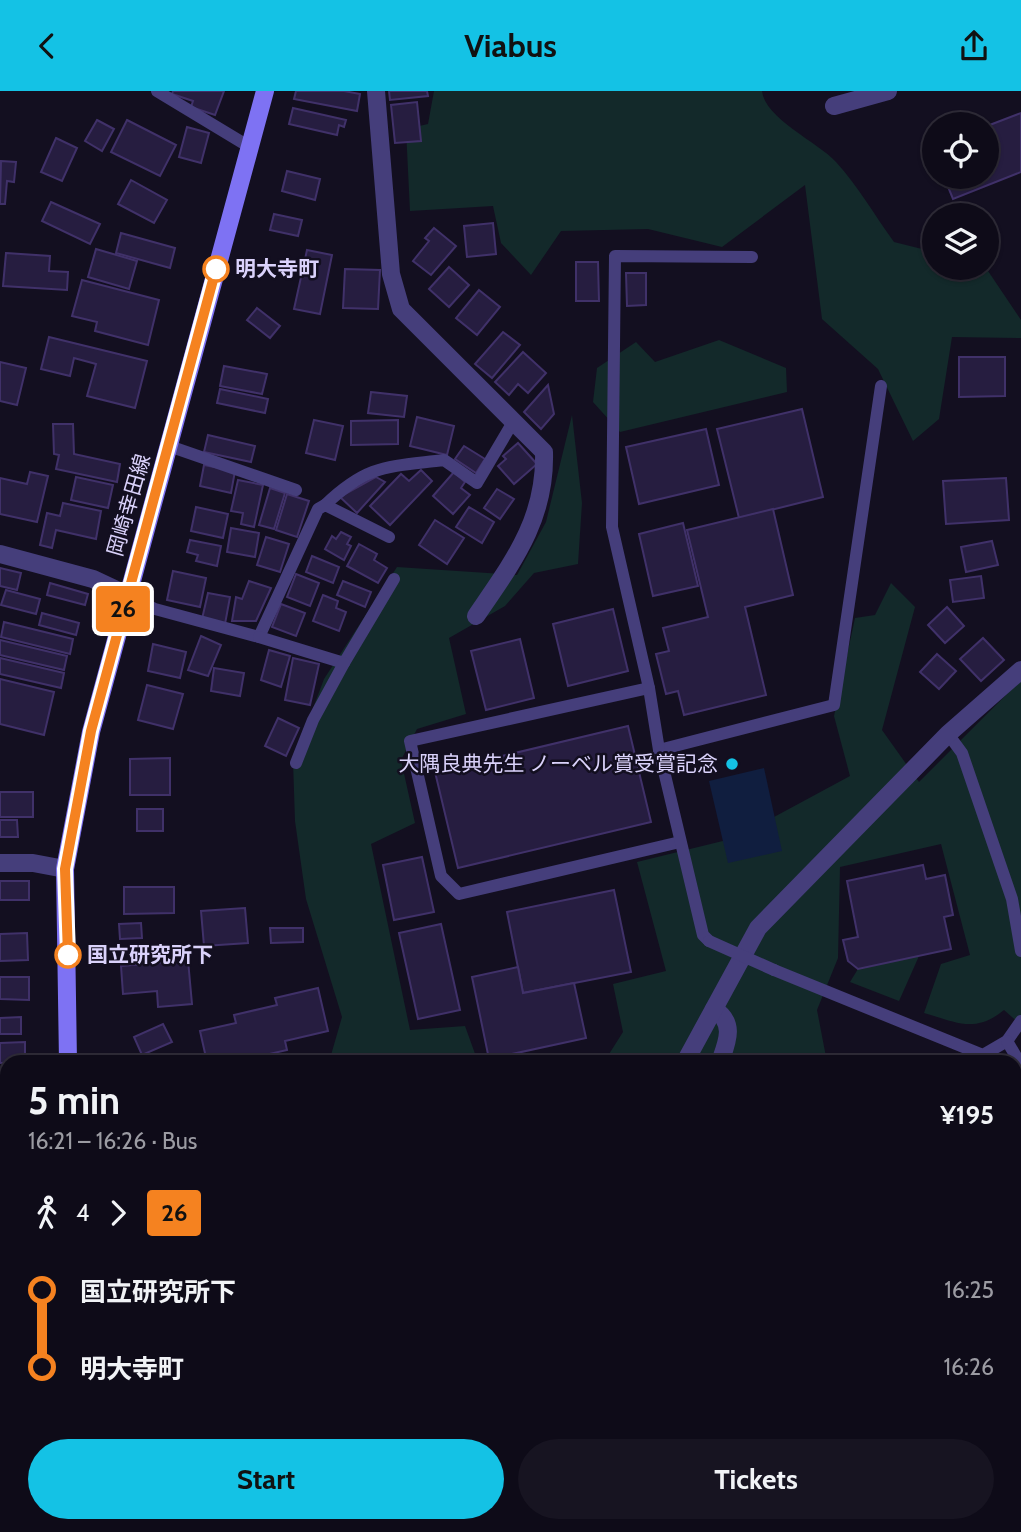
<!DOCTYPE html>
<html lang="en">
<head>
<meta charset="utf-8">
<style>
	:root { --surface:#0e0b18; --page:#171421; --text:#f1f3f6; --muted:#9b9ba2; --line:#2e2b37; --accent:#14c2e5 }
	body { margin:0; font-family:Cabin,"Noto Sans JP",sans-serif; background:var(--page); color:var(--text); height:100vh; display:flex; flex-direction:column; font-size:26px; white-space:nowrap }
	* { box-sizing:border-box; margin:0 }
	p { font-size:23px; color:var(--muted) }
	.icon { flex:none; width:38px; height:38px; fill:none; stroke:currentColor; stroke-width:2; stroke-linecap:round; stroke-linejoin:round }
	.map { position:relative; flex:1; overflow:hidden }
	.sheet { position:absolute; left:0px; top:964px; width:1022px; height:478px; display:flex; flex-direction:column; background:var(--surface); border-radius:21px 21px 0 0; box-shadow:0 2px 5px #0004,0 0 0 2px var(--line) }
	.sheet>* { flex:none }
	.badge { padding:0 14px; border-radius:5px; font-size:24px; line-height:46px }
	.fabs { position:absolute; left:922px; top:21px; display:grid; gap:14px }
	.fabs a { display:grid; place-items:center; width:77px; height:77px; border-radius:50%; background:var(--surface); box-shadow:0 2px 5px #0004,0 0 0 2px var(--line); font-size:35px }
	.map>.badge { position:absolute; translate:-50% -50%; box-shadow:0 0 0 4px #fff }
	.legs { display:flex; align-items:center; gap:10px; height:77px; padding:0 28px; font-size:23px }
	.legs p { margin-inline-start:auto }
	.summary { display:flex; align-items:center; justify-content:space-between; height:119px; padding:0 28px }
	h1 { font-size:38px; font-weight:700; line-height:52px }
	.primary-button { display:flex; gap:14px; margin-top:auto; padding:14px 28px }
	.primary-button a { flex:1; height:80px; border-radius:42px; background:var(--accent); color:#111; font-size:28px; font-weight:700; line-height:80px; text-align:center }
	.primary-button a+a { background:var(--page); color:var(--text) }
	ul { padding:0 28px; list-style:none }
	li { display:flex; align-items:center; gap:24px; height:77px; font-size:26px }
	li i { display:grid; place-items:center; width:10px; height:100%; margin:0 9px; background:currentColor }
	li i::after { content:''; width:18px; height:18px; margin:-9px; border:5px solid; border-radius:50%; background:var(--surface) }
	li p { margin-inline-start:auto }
	li:first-child i { background:linear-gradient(#0000 50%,currentColor 0) }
	li:last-child i { background:linear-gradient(currentColor 50%,#0000 0) }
	header { display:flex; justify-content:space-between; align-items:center; height:91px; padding:0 28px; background:var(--accent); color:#111; font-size:32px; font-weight:700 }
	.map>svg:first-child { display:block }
	.green { fill:#13292a }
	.water { fill:#101e3f }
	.building { fill:#261d40; stroke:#403169; stroke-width:2 }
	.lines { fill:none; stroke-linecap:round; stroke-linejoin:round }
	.lane { stroke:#453e7b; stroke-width:12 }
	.street { stroke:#453e7b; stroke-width:18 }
	.secondary { stroke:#7e72f3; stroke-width:18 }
	.lane-bridge { stroke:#453e7b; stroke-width:12 }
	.line-1-casing { stroke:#fff; stroke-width:16 }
	.line-1 { stroke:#f58220; stroke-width:10 }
	.stop-1-dot { fill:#fff; stroke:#f58220; stroke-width:3.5 }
	.poi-dot { fill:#14c2e5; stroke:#130f20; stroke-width:2.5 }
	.labels { text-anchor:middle; stroke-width:5; stroke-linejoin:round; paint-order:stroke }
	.stop-label { font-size:21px; font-weight:bold; fill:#dad2fb; stroke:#130f20; text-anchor:start }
	.street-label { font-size:21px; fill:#dad2fb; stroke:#130f20 }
	.poi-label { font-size:21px; fill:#dad2fb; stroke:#130f20; text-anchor:end }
</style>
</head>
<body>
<header><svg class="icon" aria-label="back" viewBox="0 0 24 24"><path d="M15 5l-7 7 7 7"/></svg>Viabus<svg class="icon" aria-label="share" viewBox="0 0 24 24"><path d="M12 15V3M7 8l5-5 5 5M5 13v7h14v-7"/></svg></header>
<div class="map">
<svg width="1021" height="1441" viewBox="0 0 1021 1441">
	<rect width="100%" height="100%" fill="#130f20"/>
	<!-- green -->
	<g class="green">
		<path d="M434,0H762C765,28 818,51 836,71C858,95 875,125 894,151L934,161V177H986L1021,229V247L952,246L939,328L913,350L878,278L822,228L805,94L722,156L648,138L561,140L531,184L501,152L493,115L410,120L406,38L428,33Z"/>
		<path d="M719,249L786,277L787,301L620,341L593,311L597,277L636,251L655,271Z"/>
		<path d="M572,324L582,412L578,473L534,482L505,515L449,547L466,623L417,638L401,669L415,732L371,753L410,939L465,935L478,971H329L342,926L306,808L295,730L293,670L324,588L397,476L517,484L546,431Z"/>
		<path d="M891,492L915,516L882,639L919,691L1021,589V934L1004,919C975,943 956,931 924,922L941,873L970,864L941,753L840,776L838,867L817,919L827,971H604L623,941L613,893L666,880L637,771L735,747L850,685L834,625L855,527L875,524Z"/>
		<path d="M919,865L899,910L850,891L858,878Z"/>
	</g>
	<!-- water -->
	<path class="water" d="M764,677L782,760L728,772L709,690Z"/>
	<!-- building -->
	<g class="building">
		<path d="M173,0H224L215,24L191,16L193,10L172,3Z"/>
		<path d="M296,0H344L360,3L357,20L294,8Z"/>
		<path d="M389,0H427L428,5L390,9Z"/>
		<path d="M417,11L421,50L395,52L391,14Z"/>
		<path d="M293,17L346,29L344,36L339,34L337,44L289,33Z"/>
		<path d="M1021,22V81L953,108L944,86H987V35Z"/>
		<path d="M97,29L114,38L102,60L85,50Z"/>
		<path d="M127,29L176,54L160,85L111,61Z"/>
		<path d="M187,36L209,42L201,72L179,66Z"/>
		<path d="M56,47L77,57L62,90L41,81Z"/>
		<path d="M1,70L16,71L14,91L7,90L5,113H0Z"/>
		<path d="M287,80L320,88L315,109L282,100Z"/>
		<path d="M131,89L167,109L154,132L118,113Z"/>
		<path d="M51,111L100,133L90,153L42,130Z"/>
		<path d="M274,123L302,129L298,145L270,139Z"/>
		<path d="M493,132L496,163L467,166L464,135Z"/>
		<path d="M434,137L456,155L431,184L413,170L429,150L425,147Z"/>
		<path d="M121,142L175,157L170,177L116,162Z"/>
		<path d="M96,158L137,170L129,198L88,186Z"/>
		<path d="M307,159L332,164L320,223L294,218Z"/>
		<path d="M6,162L50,165L49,180L68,181L67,199L3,195Z"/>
		<path d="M576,171H598L599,210H576Z"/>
		<path d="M449,176L469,194L449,216L429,198Z"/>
		<path d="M345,178L380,179L378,218L343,217Z"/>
		<path d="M626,182H646V214L627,215Z"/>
		<path d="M82,189L159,209L148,254L95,240L97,231L72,225Z"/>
		<path d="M479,199L500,216L477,244L456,227Z"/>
		<path d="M257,217L280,235L270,247L247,229Z"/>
		<path d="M503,241L520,254L492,287L475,273Z"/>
		<path d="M49,246L147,270L135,317L87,305L96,273L74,267L70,285L41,278Z"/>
		<path d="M523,261L546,282L528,302L518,293L509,304L495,291Z"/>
		<path d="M959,266H1005V305L959,306Z"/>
		<path d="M0,271L26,277L17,314L0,310Z"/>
		<path d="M224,275L267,283L262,303L220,295Z"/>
		<path d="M548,294L554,323L541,338L524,321Z"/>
		<path d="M220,298L268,308L265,322L217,312Z"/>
		<path d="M371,301L407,305L404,326L368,322Z"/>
		<path d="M802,318L823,406L739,427L717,338Z"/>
		<path d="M417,326L454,335L447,364L410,355Z"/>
		<path d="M314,329L343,335L335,369L306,362Z"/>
		<path d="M398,329V353L351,354V330Z"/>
		<path d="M53,333H73L74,363L120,373L117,391L56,378L59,364L54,363Z"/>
		<path d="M706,338L719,394L639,413L626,356Z"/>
		<path d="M208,344L255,355L251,371L204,361Z"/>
		<path d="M518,352L537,373L514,393L498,375L506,368L503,365Z"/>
		<path d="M464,355L485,368L476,382L455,368Z"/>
		<path d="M204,374L235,380L231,402L200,395Z"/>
		<path d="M421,379L432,390L390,434L370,415L401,383L409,390Z"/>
		<path d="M30,381L48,385L37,431L0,423V387L27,393Z"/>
		<path d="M454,381L465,391L461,397L470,404L453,423L433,405Z"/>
		<path d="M76,386L113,394L108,417L71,409Z"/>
		<path d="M376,386L385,391L357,422L340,406Z"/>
		<path d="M1006,387L1009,429L946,433L943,390Z"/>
		<path d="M238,389L263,394L254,436L241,433L243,422L231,420Z"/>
		<path d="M270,397L285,402L274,438L259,434Z"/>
		<path d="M497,398L514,408L500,428L484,417Z"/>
		<path d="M287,403L309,410L297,446L276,439Z"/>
		<path d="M63,412L101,420L96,448L56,439L52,457L40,454L47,422L60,425Z"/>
		<path d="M196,416L228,423L223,447L191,440Z"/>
		<path d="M469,416L494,431L482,452L456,436Z"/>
		<path d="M773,418L793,504L745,516L766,604L684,624L678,600L666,603L656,563L669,560L663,537L708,526L687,439Z"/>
		<path d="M435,429L464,447L447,473L419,454Z"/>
		<path d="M683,432L698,495L653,505L639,443Z"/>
		<path d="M231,437L259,442L255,466L227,461Z"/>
		<path d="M341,441L351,446L347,453L351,455L344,469L325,458L332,445L336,448Z"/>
		<path d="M266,446L289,453L280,481L257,474Z"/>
		<path d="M190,449L221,455L217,475L196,470L198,464L187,461Z"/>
		<path d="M992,450L998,474L966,481L961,456Z"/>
		<path d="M359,453L377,463L374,469L387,477L378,492L347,475Z"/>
		<path d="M312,465L339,476L333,492L306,481Z"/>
		<path d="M0,477L21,482L17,499L0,495Z"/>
		<path d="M173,480L206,487L200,516L167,509Z"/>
		<path d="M296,483L319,492L310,515L287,506Z"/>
		<path d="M981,485L984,507L953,511L950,489Z"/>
		<path d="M249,490L271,497L256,530H232L236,506L242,508Z"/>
		<path d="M343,490L371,501L365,516L337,504Z"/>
		<path d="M50,492L88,503L85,514L47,504Z"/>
		<path d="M6,499L40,508L36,523L1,514Z"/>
		<path d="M208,502L230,506L225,533L202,528Z"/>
		<path d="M323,504L338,510L336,517L346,521L339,540L313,530Z"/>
		<path d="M281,513L305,522L296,545L272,536Z"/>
		<path d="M947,516L964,535L945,552L928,534Z"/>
		<path d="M613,518L628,580L568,595L553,533Z"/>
		<path d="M42,522L79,532L76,544L39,534Z"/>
		<path d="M4,531L73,548L70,563L1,546Z"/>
		<path d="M201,545L221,554L208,585L188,579Z"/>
		<path d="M983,547L1004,569L981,590L960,568Z"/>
		<path d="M520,548L534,607L486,619L471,560Z"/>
		<path d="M0,549L67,565L64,579L0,564Z"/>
		<path d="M153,553L186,561L180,587L148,580Z"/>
		<path d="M269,559L290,565L281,596L261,589Z"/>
		<path d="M937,563L956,580L939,598L920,581Z"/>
		<path d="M0,567L64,582L61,597L0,583Z"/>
		<path d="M293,567L319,573L310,614L285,609Z"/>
		<path d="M214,577L244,582L240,605L211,600Z"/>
		<path d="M0,588L54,601L44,644L0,633Z"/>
		<path d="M147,594L183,603L173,638L138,629Z"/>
		<path d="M278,627L299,637L286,665L265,655Z"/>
		<path d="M628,635L651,731L458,777L435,681Z"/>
		<path d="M170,667V704H130V668Z"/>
		<rect x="0" y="701" width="33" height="25"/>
		<rect x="137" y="718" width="26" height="22"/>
		<path d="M0,729H17L18,746H0Z"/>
		<path d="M422,766L434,821L394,829L383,774Z"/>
		<path d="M923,774L926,788L945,784L953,824L944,826L951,858L858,878L848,870L843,849L858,846L847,790Z"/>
		<rect x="0" y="790" width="29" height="19"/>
		<path d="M124,796H174V822L124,823Z"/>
		<path d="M614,799L631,881L523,902L507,821Z"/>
		<path d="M245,817L248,852L204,855L201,820Z"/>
		<path d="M141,832L142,847L120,848L119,833Z"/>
		<path d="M441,833L460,919L418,928L399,842Z"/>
		<path d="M270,837H303V851L271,852Z"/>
		<path d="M27,842L28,869L0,870V843Z"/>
		<path d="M188,869L192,913L158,916L157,900L123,903L121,875Z"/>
		<path d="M518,876L523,902L574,892L586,947L489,968L472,886Z"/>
		<path d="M0,886H29V909L0,908Z"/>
		<path d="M318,897L328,940L285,950L287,959L247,968V971H207L200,940L236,932L234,924L277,914L275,907Z"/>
		<path d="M21,926V943H0V927Z"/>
		<path d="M163,933L172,951L142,964L134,946Z"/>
		<path d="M25,951V971L0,972V952Z"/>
		<rect x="0" y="1010" width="7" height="43"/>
		<path d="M0,1153H7V1180L6,1173H0Z"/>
		<rect x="0" y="1189" width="7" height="22"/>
		<path d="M1021,1257V1296L1015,1297V1258Z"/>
		<path d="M0,1316H7V1338L0,1339Z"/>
		<rect x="0" y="1347" width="7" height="19"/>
		<path d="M0,1396H7V1435L24,1437H0Z"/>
		<path d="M1015,1418L1021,1419V1441L995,1435H1015Z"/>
		<path d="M129,1435H195V1441H128Z"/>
		<path d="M416,1435H456L451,1441H412Z"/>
		<path d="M514,1435H558L553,1441H522Z"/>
		<path d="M701,1435H763L761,1441H737L726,1437L724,1441H714Z"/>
		<path d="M856,1435H919L943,1440L854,1441Z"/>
	</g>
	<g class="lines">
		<!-- lane -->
		<g class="lane">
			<path d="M157,0L248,55"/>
			<path d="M169,355L296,399"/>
			<path d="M325,414C368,373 387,376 444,369L477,392L513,331"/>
			<path d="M127,504L155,518L259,546L318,418L325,414L389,446"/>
			<path d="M259,546L344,572L394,488"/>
			<path d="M649,597L410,650L441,785L459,803L680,751"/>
			<path d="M948,643L962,662L1012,808L1021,860"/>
			<path d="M659,659L834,614L881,295"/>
			<path d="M296,672L313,629L344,572"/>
			<path d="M709,850L703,844L659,659L649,597L612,436L615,165L752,166"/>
			<path d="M774,879L983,964L1007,950L1021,930"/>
			<path d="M1007,950L1021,974"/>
			<path d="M1015,1193L1021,1221"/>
		</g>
		<!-- street -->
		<g class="street">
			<path d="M376,0L391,183L401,218L544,361C546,429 512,472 476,525"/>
			<path d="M834,15L888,0"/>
			<path d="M0,463L93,488L127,504"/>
			<path d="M0,772H33L65,778"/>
			<path d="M714,918C736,932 727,951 720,971"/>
			<path d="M685,971L758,837L948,643L1021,579"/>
			<path d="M0,1077H7"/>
			<path d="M0,1381H7"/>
			<path d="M586,1435L593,1441"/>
			<path d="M314,1441L317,1435"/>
			<path d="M959,1441L961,1435"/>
		</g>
		<!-- secondary -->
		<g class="secondary">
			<path d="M68,971L65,778L91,641L265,0"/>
			<path d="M71,1435V1441"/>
		</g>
		<!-- lane-bridge -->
		<path class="lane-bridge" d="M709,850L774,879"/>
	</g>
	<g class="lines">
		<!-- line-1 casing -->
		<g class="line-1-casing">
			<path id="line-1" d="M68,864L65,778L91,640L216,178"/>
		</g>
		<!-- line-1 -->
		<use href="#line-1" class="line-1"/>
	</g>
	<!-- markers -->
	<g class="stop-1-dot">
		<circle cx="216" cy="178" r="12"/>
		<circle cx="68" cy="864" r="12"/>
	</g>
	<circle class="poi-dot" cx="732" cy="673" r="7"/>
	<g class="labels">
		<!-- stop labels -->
		<g class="stop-label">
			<text x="235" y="185">明大寺町</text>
			<text x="87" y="871">国立研究所下</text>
		</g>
		<!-- street labels -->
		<g class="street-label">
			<text transform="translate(129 414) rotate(-74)" y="7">岡崎幸田線</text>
		</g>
		<!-- poi labels -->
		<g class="poi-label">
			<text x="718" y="680">大隅良典先生 ノーベル賞受賞記念</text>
		</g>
	</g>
</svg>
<div class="fabs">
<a><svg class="icon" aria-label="locate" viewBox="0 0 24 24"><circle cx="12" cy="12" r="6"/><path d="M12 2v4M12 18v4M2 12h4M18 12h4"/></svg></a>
<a><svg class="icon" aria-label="layers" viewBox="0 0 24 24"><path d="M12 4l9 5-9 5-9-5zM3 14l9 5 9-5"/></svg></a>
</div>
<b class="badge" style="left:123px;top:518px;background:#f58220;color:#111">26</b>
<section class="sheet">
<div class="summary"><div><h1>5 min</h1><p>16:21 – 16:26 · Bus</p></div><b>¥195</b></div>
<div class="legs"><svg class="icon" aria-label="walk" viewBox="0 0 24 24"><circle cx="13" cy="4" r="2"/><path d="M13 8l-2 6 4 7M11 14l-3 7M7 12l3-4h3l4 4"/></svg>4<svg class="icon" aria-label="forward" viewBox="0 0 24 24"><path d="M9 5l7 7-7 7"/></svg><b class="badge" style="background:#f58220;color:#111">26</b></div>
<ul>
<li><i style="color:#f58220"></i><b>国立研究所下</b><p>16:25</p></li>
<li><i style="color:#f58220"></i><b>明大寺町</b><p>16:26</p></li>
</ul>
<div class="primary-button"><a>Start</a><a>Tickets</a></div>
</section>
</div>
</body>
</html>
